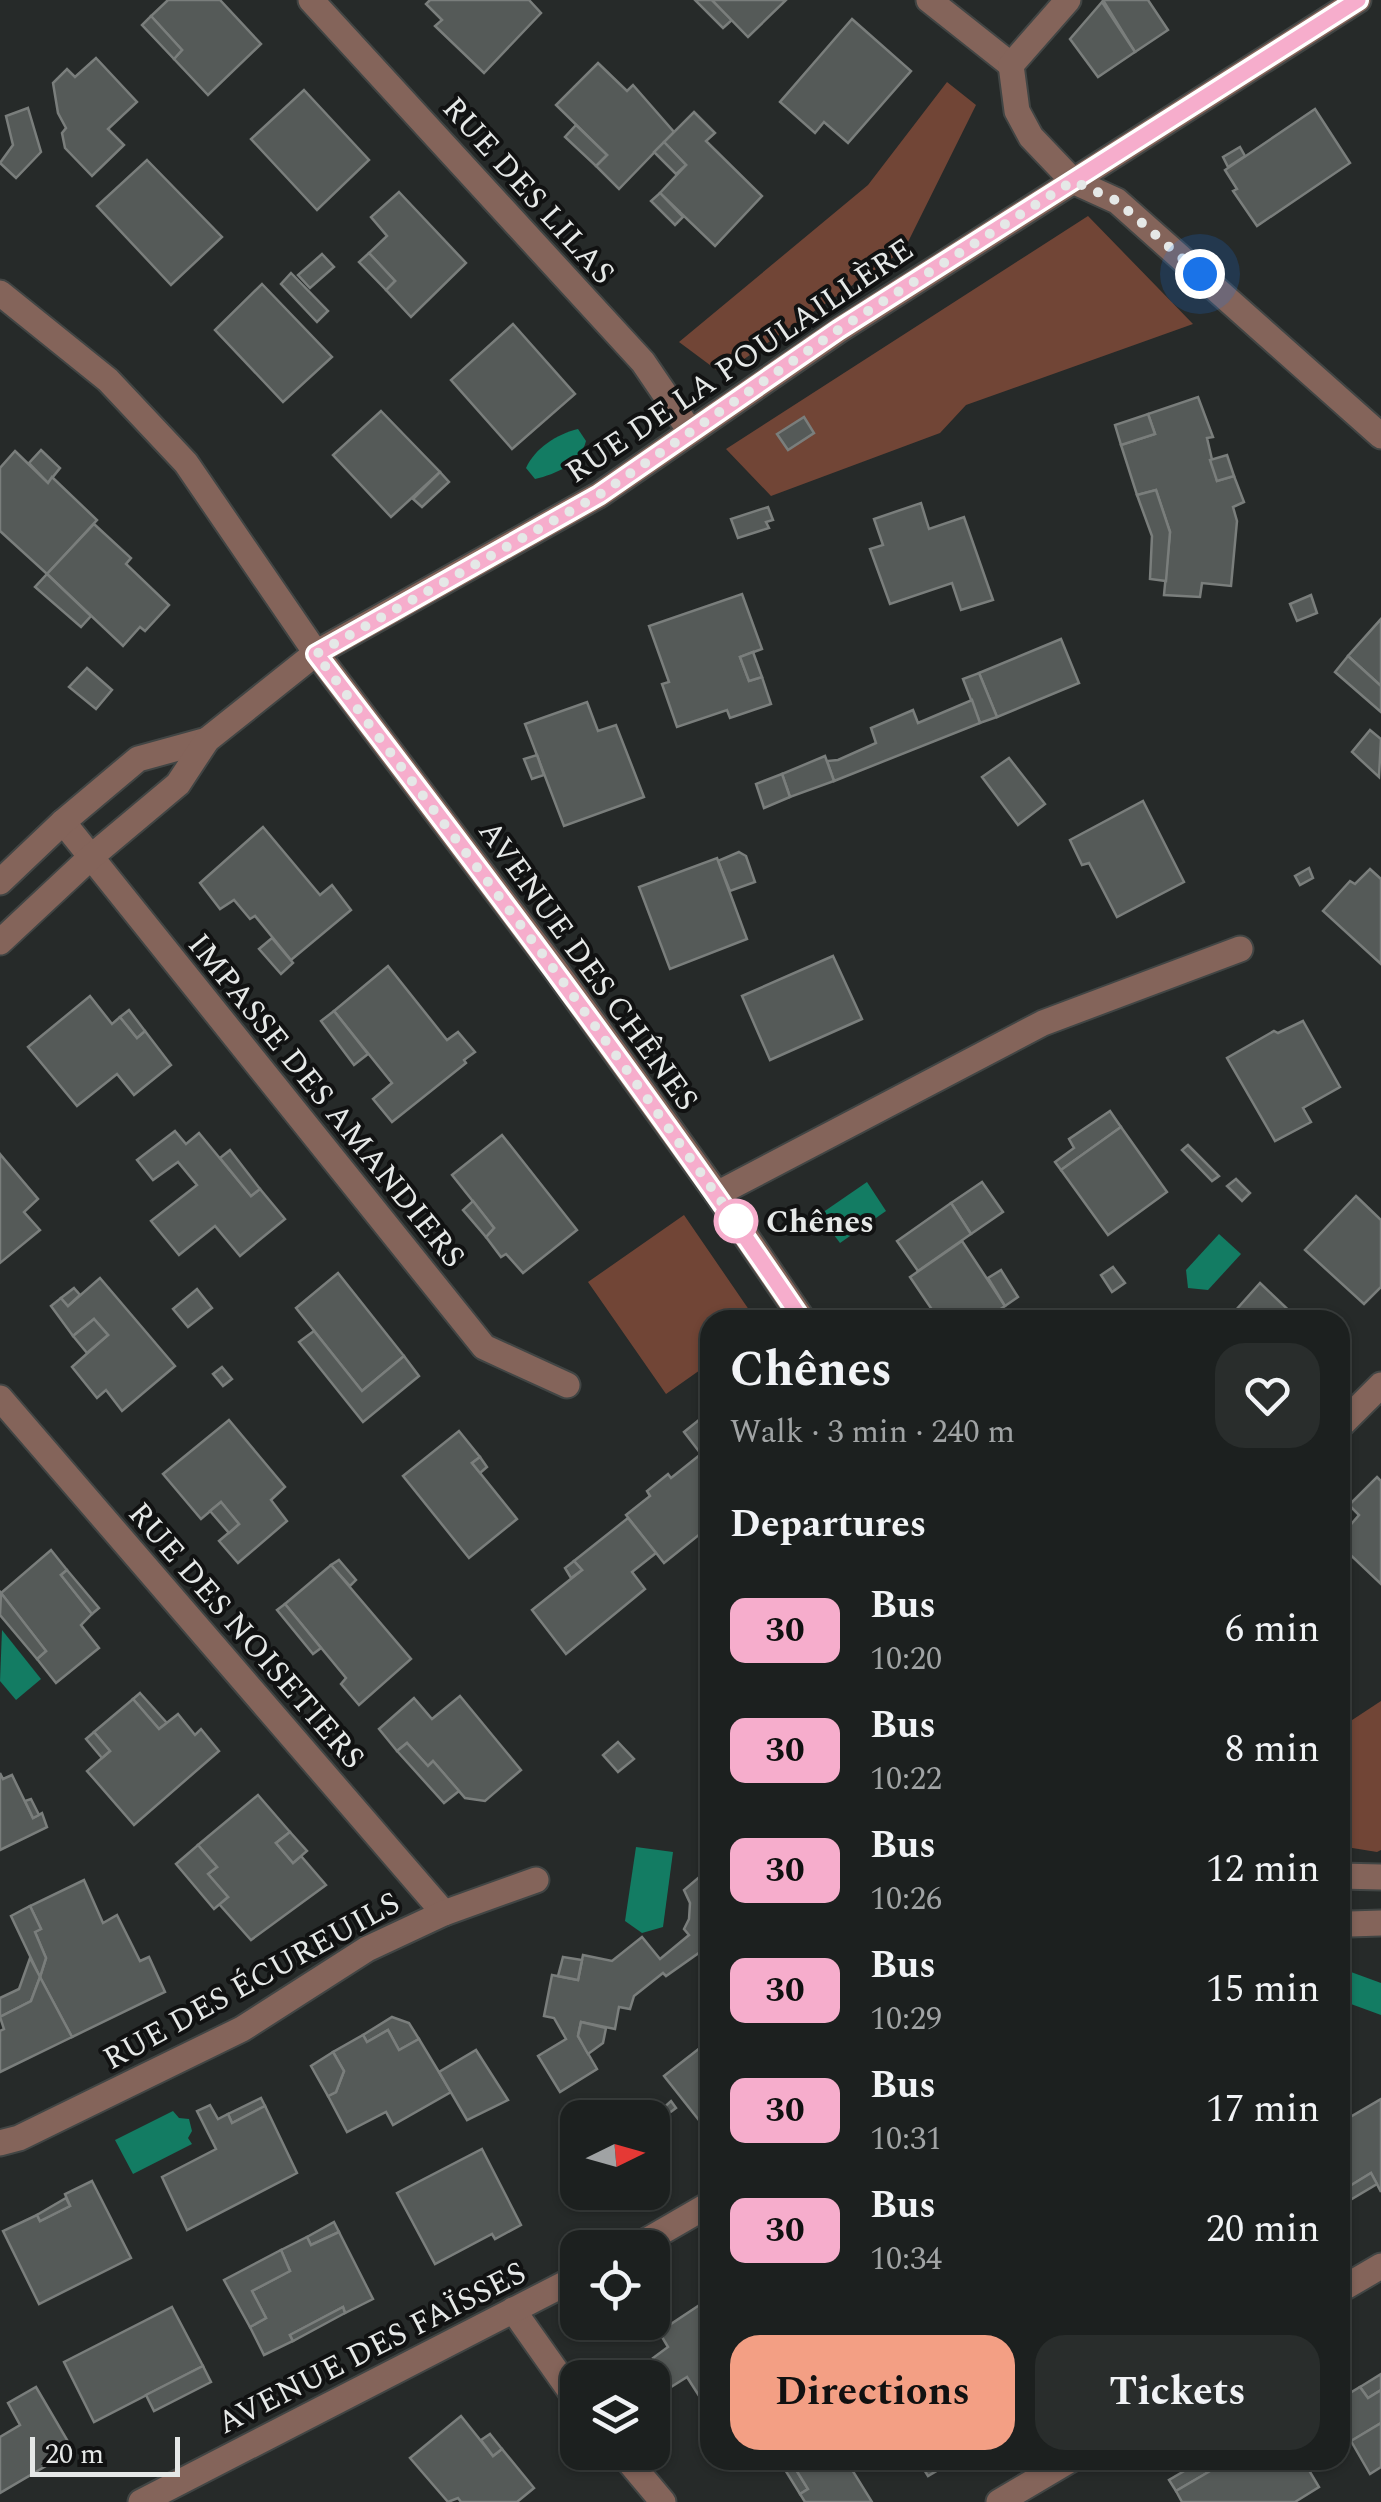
<!DOCTYPE html>
<html lang="en">
<head>
<meta charset="utf-8">
<style>
	:root { --surface:#1c201f; --page:#292d2c; --text:#f1f3f6; --muted:#a0a3a4; --line:#3a3e3d; --accent:#f39f84 }
	body { margin:0; font-family:Spectral,serif; background:var(--page); color:var(--text); height:100vh; display:flex; flex-direction:column; font-size:38px; white-space:nowrap }
	* { box-sizing:border-box; margin:0 }
	p { font-size:32px; color:var(--muted) }
	.icon { flex:none; width:55px; height:55px; fill:none; stroke:currentColor; stroke-width:2; stroke-linecap:round; stroke-linejoin:round }
	.map { position:relative; flex:1; overflow:hidden }
	.panel { position:absolute; left:700px; top:1310px; width:650px; height:1160px; display:flex; flex-direction:column; background:var(--surface); border-radius:30px; box-shadow:0 2px 8px #0004,0 0 0 2px var(--line) }
	.panel>* { flex:none }
	.badge { padding:0 20px; border-radius:15px; font-size:35px; line-height:65px }
	.needle { width:65px; rotate:85deg }
	.controls { position:absolute; left:560px; top:2100px; display:grid; gap:20px }
	.controls a { display:grid; place-items:center; width:110px; height:110px; border-radius:20px; background:var(--surface); box-shadow:0 2px 8px #0004,0 0 0 2px var(--line); font-size:50px }
	.scale { position:absolute; left:30px; bottom:25px; width:150px; box-sizing:border-box; padding-left:10px; border:5px solid #e5e8e7; border-top:0; font-size:28px; line-height:35px; white-space:nowrap; color:#e5e8e7; -webkit-text-stroke:8px #111212; paint-order:stroke }
	.you { position:absolute; width:50px; height:50px; margin:-25px; border:8px solid #fff; border-radius:50%; background:#1a73e8; box-shadow:0 0 0 15px #1a73e833 }
	.map>.badge { position:absolute; translate:-50% -50%; box-shadow:0 0 0 5px #fff }
	h2 { padding:0 30px; font-size:38px; line-height:90px }
	.round { display:grid; place-items:center; flex:none; width:105px; height:105px; border-radius:30px; background:var(--page) }
	.headline { display:flex; align-items:center; justify-content:space-between; height:170px; padding:0 30px }
	h1 { font-size:48px; font-weight:700; line-height:75px }
	.action { display:flex; gap:20px; margin-top:auto; padding:20px 30px }
	.action a { flex:1; height:115px; border-radius:30px; background:var(--accent); color:#111; font-size:40px; font-weight:700; line-height:115px; text-align:center }
	.action a+a { background:var(--page); color:var(--text) }
	ul { padding:0; list-style:none }
	li { display:flex; align-items:center; gap:30px; height:120px; padding:0 30px }
	li div { flex:1 }
	li b { display:block; font-size:38px }
	li em { font-style:normal }
	li .badge { min-width:110px; font-weight:700; text-align:center }
	.map>svg:first-child { display:block }
	.green { fill:#714536 }
	.water { fill:#137c63 }
	.building { fill:#555a58; stroke:#7a7e7c; stroke-width:2.5 }
	.lines { fill:none; stroke-linecap:round; stroke-linejoin:round }
	.minor-casing { stroke:#414544; stroke-width:29 }
	.minor { stroke:#84645a; stroke-width:25 }
	.line-casing { stroke:#fff; stroke-width:22 }
	.line { stroke:#f6adcc; stroke-width:15 }
	.walk { stroke:#e5e8e7; stroke-width:10; stroke-dasharray:0 18 }
	.stop-dot { fill:#fff; stroke:#f6adcc; stroke-width:5 }
	.labels { text-anchor:middle; stroke-width:8; stroke-linejoin:round; paint-order:stroke }
	.street-label { font-size:32px; fill:#e5e8e7; stroke:#111212 }
	.stop-label { font-size:32px; font-weight:bold; fill:#e5e8e7; stroke:#111212; text-anchor:start }
</style>
</head>
<body>
<div class="map">
<svg width="1381" height="2502" viewBox="0 0 1381 2502">
	<rect width="100%" height="100%" fill="#262a29"/>
	<!-- green -->
	<g class="green">
		<path d="M947,82L976,105L904,250L722,374L679,342L868,185Z"/>
		<path d="M1088,216L1193,324L966,405L940,433L771,496L726,449Z"/>
		<path d="M684,1215L756,1320H710V1363L666,1394L588,1282Z"/>
		<path d="M1381,1701V1850L1377,1852L1340,1846V1728Z"/>
	</g>
	<!-- water -->
	<g class="water">
		<path d="M578,429L586,441C580,464 556,474 535,479L526,468C535,448 557,434 578,429Z"/>
		<path d="M867,1182L886,1211L840,1243L819,1215Z"/>
		<path d="M1219,1234L1241,1254L1208,1290L1188,1288L1186,1270Z"/>
		<path d="M2,1630L41,1679L16,1700L0,1681Z"/>
		<path d="M636,1847L673,1852L663,1927L642,1933L625,1921Z"/>
		<path d="M1340,1968L1381,1983V2015L1340,2000Z"/>
		<path d="M173,2111L179,2118L189,2119L192,2131L188,2138L192,2144L133,2174L115,2140Z"/>
	</g>
	<!-- building -->
	<g class="building">
		<path d="M168,0H220L261,44L208,95L174,59L182,50L151,16Z"/>
		<path d="M430,0H529L541,13L484,73L435,26L442,20L426,4Z"/>
		<path d="M695,0H712L732,20L723,28Z"/>
		<path d="M712,0H786L748,37Z"/>
		<path d="M1103,0H1148L1168,30L1135,52Z"/>
		<path d="M1102,2L1135,52L1098,77L1070,39Z"/>
		<path d="M151,16L182,50L174,59L142,25Z"/>
		<path d="M852,19L911,71L848,143L824,122L815,133L780,102Z"/>
		<path d="M96,58L137,102L108,129L124,145L92,176L65,148L62,133L66,128L58,113L53,83L67,69L75,77Z"/>
		<path d="M598,63L627,91L633,85L674,132L619,189L596,166L607,155L556,105Z"/>
		<path d="M304,90L369,160L317,210L251,139Z"/>
		<path d="M28,108L41,152L16,178L0,163L13,145L6,116Z"/>
		<path d="M1315,109L1350,163L1257,226L1233,191L1237,189L1225,170Z"/>
		<path d="M694,112L715,133L706,141L762,196L715,246L660,193L686,165L664,142Z"/>
		<path d="M576,125L607,155L596,166L565,137Z"/>
		<path d="M664,142L686,165L676,174L654,152Z"/>
		<path d="M1240,147L1245,156L1228,167L1223,157Z"/>
		<path d="M147,160L222,237L171,285L97,206Z"/>
		<path d="M399,192L466,263L411,317L386,290L395,281L369,253L387,236L371,217Z"/>
		<path d="M660,193L683,217L675,225L651,201Z"/>
		<path d="M369,253L395,281L386,290L359,262Z"/>
		<path d="M322,254L334,267L310,288L298,275Z"/>
		<path d="M291,273L328,311L317,322L281,284Z"/>
		<path d="M262,284L332,357L283,402L215,330Z"/>
		<path d="M513,324L575,394L512,449L451,380Z"/>
		<path d="M1198,397L1213,437L1207,438L1217,481L1234,476L1244,502L1233,507L1237,521L1231,586L1202,583L1200,597L1164,595L1170,532L1156,490L1137,495L1121,445L1155,434L1148,414Z"/>
		<path d="M381,411L440,472L391,517L333,455Z"/>
		<path d="M1148,414L1155,434L1121,445L1115,425Z"/>
		<path d="M804,417L814,433L788,450L777,434Z"/>
		<path d="M41,450L60,468L48,483L29,463Z"/>
		<path d="M15,451L48,483L52,477L97,520L47,574L0,531V468Z"/>
		<path d="M1227,455L1234,476L1217,481L1210,460Z"/>
		<path d="M440,472L449,482L422,507L413,499Z"/>
		<path d="M1156,490L1170,532L1166,581L1150,579L1152,536L1137,495Z"/>
		<path d="M921,503L929,529L964,517L993,600L961,610L952,583L890,604L870,549L883,545L874,519Z"/>
		<path d="M768,507L773,520L766,522L769,528L738,538L731,519Z"/>
		<path d="M94,524L131,558L126,564L169,605L145,631L140,627L123,646L47,574Z"/>
		<path d="M47,574L91,616L81,627L35,587Z"/>
		<path d="M742,594L762,649L740,657L749,681L762,677L771,704L730,718L727,710L677,727L662,684L669,682L649,626Z"/>
		<path d="M1311,595L1317,613L1297,621L1290,604Z"/>
		<path d="M1381,619V686L1348,656Z"/>
		<path d="M1061,639L1079,683L997,717L979,673Z"/>
		<path d="M753,652L762,677L749,681L740,657Z"/>
		<path d="M1348,656L1381,686V712L1335,672Z"/>
		<path d="M87,668L112,690L96,709L69,687Z"/>
		<path d="M979,673L997,717L980,723L963,679Z"/>
		<path d="M972,700L980,723L834,781L827,761L838,760L876,743L871,728L913,710L918,723Z"/>
		<path d="M587,702L598,731L616,725L644,797L564,826L525,724Z"/>
		<path d="M1370,730L1381,739L1379,777L1352,752Z"/>
		<path d="M537,755L544,775L532,779L524,759Z"/>
		<path d="M825,756L834,781L790,797L782,774Z"/>
		<path d="M1009,758L1045,804L1018,825L982,777Z"/>
		<path d="M782,774L790,797L764,808L756,784Z"/>
		<path d="M1143,801L1184,882L1117,917L1089,863L1082,865L1070,840Z"/>
		<path d="M263,827L320,895L332,885L351,910L291,960L255,916L250,919L234,900L220,909L200,883Z"/>
		<path d="M739,852L746,856L755,882L730,891L718,861Z"/>
		<path d="M717,858L747,939L670,969L639,887Z"/>
		<path d="M1309,868L1313,878L1300,885L1295,876Z"/>
		<path d="M1370,869L1381,879V964L1323,911L1350,881L1355,884Z"/>
		<path d="M272,938L293,963L281,974L259,949Z"/>
		<path d="M833,956L862,1019L770,1060L742,996Z"/>
		<path d="M388,966L447,1040L458,1032L475,1052L464,1060L466,1063L392,1122L373,1099L392,1083L334,1011Z"/>
		<path d="M90,996L112,1024L120,1017L137,1038L145,1031L171,1065L134,1095L117,1074L77,1106L28,1047Z"/>
		<path d="M129,1010L145,1031L137,1038L120,1017Z"/>
		<path d="M334,1011L368,1054L354,1065L321,1021Z"/>
		<path d="M1303,1021L1340,1087L1303,1108L1311,1122L1275,1141L1227,1058L1274,1031L1278,1033Z"/>
		<path d="M1110,1111L1121,1127L1061,1170L1055,1162L1074,1148L1069,1139Z"/>
		<path d="M1121,1127L1167,1192L1108,1235L1061,1170Z"/>
		<path d="M175,1131L186,1144L199,1133L251,1196L260,1189L285,1219L240,1256L215,1226L179,1255L151,1221L197,1185L178,1162L153,1180L137,1160Z"/>
		<path d="M502,1135L577,1230L523,1273L506,1254L501,1257L486,1237L494,1228L452,1175Z"/>
		<path d="M1188,1145L1219,1176L1212,1181L1182,1150Z"/>
		<path d="M230,1150L260,1189L251,1196L220,1158Z"/>
		<path d="M0,1154L38,1199L24,1212L40,1230L0,1263Z"/>
		<path d="M1236,1179L1250,1193L1242,1201L1227,1186Z"/>
		<path d="M982,1182L1003,1212L971,1234L951,1203Z"/>
		<path d="M1356,1196L1381,1220V1287L1364,1304L1305,1250Z"/>
		<path d="M473,1201L494,1228L486,1237L463,1210Z"/>
		<path d="M951,1203L971,1234L918,1271L897,1241Z"/>
		<path d="M962,1241L1005,1306L984,1320H939L910,1277Z"/>
		<path d="M1113,1267L1125,1283L1112,1292L1101,1275Z"/>
		<path d="M1001,1270L1018,1297L1005,1306L988,1278Z"/>
		<path d="M338,1273L404,1356L362,1391L296,1308Z"/>
		<path d="M100,1278L175,1366L122,1411L106,1390L97,1398L72,1367L108,1335L94,1319L73,1336L51,1306L61,1298L68,1306Z"/>
		<path d="M1260,1283L1299,1320H1227Z"/>
		<path d="M74,1288L80,1295L68,1306L61,1298Z"/>
		<path d="M197,1289L212,1308L188,1327L173,1309Z"/>
		<path d="M94,1319L108,1335L87,1353L73,1336Z"/>
		<path d="M314,1331L362,1391L404,1356L419,1376L363,1422L299,1342Z"/>
		<path d="M222,1367L232,1379L223,1386L213,1374Z"/>
		<path d="M710,1411V1526L664,1563L626,1515L650,1496L647,1491L668,1474L671,1478L701,1454L684,1432Z"/>
		<path d="M229,1420L285,1487L271,1500L287,1521L238,1563L219,1541L239,1524L221,1502L201,1519L163,1474Z"/>
		<path d="M459,1431L480,1457L472,1463L517,1519L469,1558L403,1476Z"/>
		<path d="M480,1457L487,1467L480,1473L472,1463Z"/>
		<path d="M1377,1477L1381,1481V1584L1340,1545V1537L1359,1515L1349,1505Z"/>
		<path d="M221,1502L239,1524L229,1533L210,1511Z"/>
		<path d="M628,1518L656,1553L632,1572L645,1589L566,1654L532,1610L582,1570L574,1561Z"/>
		<path d="M51,1550L67,1570L61,1575L92,1614L81,1625L99,1648L56,1683L37,1659L46,1651L1,1593Z"/>
		<path d="M339,1560L356,1580L350,1586L331,1565Z"/>
		<path d="M574,1561L582,1570L571,1578L565,1568Z"/>
		<path d="M331,1565L411,1659L359,1705L341,1684L346,1678L285,1604Z"/>
		<path d="M67,1570L99,1608L92,1614L61,1575Z"/>
		<path d="M1,1593L46,1651L37,1659L0,1615Z"/>
		<path d="M285,1604L321,1648L313,1654L277,1610Z"/>
		<path d="M140,1693L167,1723L159,1729L133,1699Z"/>
		<path d="M460,1696L521,1770L485,1801L465,1798L433,1761L428,1766L407,1743L397,1751L379,1729L414,1698L432,1719Z"/>
		<path d="M133,1699L159,1729L178,1714L195,1735L201,1729L219,1751L134,1825L87,1771L110,1751L94,1732Z"/>
		<path d="M94,1732L110,1751L102,1758L86,1739Z"/>
		<path d="M618,1742L634,1759L618,1772L603,1755Z"/>
		<path d="M407,1743L428,1766L433,1761L459,1791L444,1803L397,1751Z"/>
		<path d="M0,1773L3,1779L12,1775L33,1818L42,1813L47,1827L0,1850Z"/>
		<path d="M258,1795L290,1832L276,1843L293,1863L301,1856L326,1885L251,1940L219,1904L228,1897L208,1874L217,1867L198,1845Z"/>
		<path d="M31,1799L39,1815L33,1818L25,1801Z"/>
		<path d="M290,1832L307,1851L293,1863L276,1843Z"/>
		<path d="M198,1845L217,1867L208,1874L228,1897L214,1909L176,1864Z"/>
		<path d="M704,1873L710,1881V1945L666,1976L663,1973L634,1996L630,2009L619,2007L615,2029L581,2022L578,2036L597,2069L560,2092L538,2056L566,2039L554,2018L544,2016L552,1975L578,1980L583,1955L612,1961L642,1937L660,1959L689,1935L684,1929L689,1919L690,1903L684,1890Z"/>
		<path d="M84,1880L103,1923L117,1915L140,1961L149,1957L165,1992L72,2037L40,1977L46,1958L35,1932L41,1929L30,1906Z"/>
		<path d="M30,1906L41,1929L35,1932L46,1958L40,1977L11,1916Z"/>
		<path d="M563,1957L582,1960L578,1980L558,1976Z"/>
		<path d="M30,1958L40,1977L31,2001L0,2017V1998L19,1989Z"/>
		<path d="M40,1977L72,2037L0,2072V2031L4,2029L0,2017L31,2001Z"/>
		<path d="M392,2017L409,2023L419,2039L399,2050L388,2030L367,2042L363,2035Z"/>
		<path d="M581,2022L606,2028L603,2043L588,2054L578,2036Z"/>
		<path d="M388,2030L399,2050L419,2039L451,2092L393,2125L386,2112L347,2132L328,2096L336,2092L344,2071L333,2052L363,2035L367,2042Z"/>
		<path d="M710,2032V2109L698,2119L664,2076L705,2044L701,2039Z"/>
		<path d="M476,2050L508,2100L467,2120L439,2072Z"/>
		<path d="M333,2052L344,2071L336,2092L328,2096L311,2066Z"/>
		<path d="M261,2098L265,2106L232,2123L228,2114Z"/>
		<path d="M1381,2099V2192L1371,2173L1340,2192V2123Z"/>
		<path d="M671,2101L676,2108L664,2117L660,2111Z"/>
		<path d="M210,2105L218,2119L228,2114L232,2123L265,2106L297,2173L187,2230L162,2177L216,2149L197,2111Z"/>
		<path d="M482,2149L521,2225L495,2239L492,2234L435,2264L397,2193Z"/>
		<path d="M1371,2173L1377,2184L1340,2206V2192Z"/>
		<path d="M92,2181L131,2258L39,2304L3,2231L37,2215L40,2221L70,2206L65,2194Z"/>
		<path d="M66,2198L70,2206L40,2221L37,2215Z"/>
		<path d="M334,2222L339,2232L311,2245L307,2237Z"/>
		<path d="M339,2232L373,2299L345,2313L343,2307L290,2335L293,2341L264,2355L250,2327L266,2318L252,2291L290,2271L281,2250L307,2237L311,2245Z"/>
		<path d="M281,2250L290,2271L252,2291L266,2318L250,2327L224,2280Z"/>
		<path d="M710,2298V2413L687,2377L671,2387L653,2358L668,2347L659,2332Z"/>
		<path d="M172,2307L203,2366L94,2422L64,2362Z"/>
		<path d="M343,2307L345,2313L293,2341L290,2335Z"/>
		<path d="M203,2366L211,2382L154,2411L146,2395Z"/>
		<path d="M1381,2374V2390L1368,2398L1360,2387Z"/>
		<path d="M36,2387L73,2450L0,2493V2437L20,2425L8,2403Z"/>
		<path d="M1360,2387L1368,2398L1381,2390V2423L1340,2448V2399Z"/>
		<path d="M461,2416L493,2456L502,2449L534,2488L517,2502H461L458,2498L448,2502L410,2458Z"/>
		<path d="M1381,2423V2467L1370,2474L1351,2441Z"/>
		<path d="M490,2434L502,2449L493,2456L481,2440Z"/>
		<path d="M779,2460H790L808,2489L800,2494Z"/>
		<path d="M790,2460H846L872,2502H805L800,2494L808,2489Z"/>
		<path d="M918,2460H948L950,2463L928,2476Z"/>
		<path d="M1203,2460H1229L1176,2491L1169,2480Z"/>
		<path d="M1229,2460H1303L1319,2487L1295,2502H1182L1176,2491Z"/>
	</g>
	<g class="lines">
		<!-- minor casing -->
		<g class="minor-casing">
			<g id="minor">
				<path d="M311,0L643,362L690,431"/>
				<path d="M929,0L1011,65"/>
				<path d="M1068,0L1011,65L1017,111L1031,137L1073,181L1117,201L1381,436"/>
				<path d="M0,293L108,380L186,463L316,653L557,972L717,1194L803,1320"/>
				<path d="M63,822L484,1347L567,1385"/>
				<path d="M0,882L63,822L138,759L207,740"/>
				<path d="M0,942L91,857L178,784L207,740L316,653L599,495L839,330L1358,0"/>
				<path d="M717,1194L1043,1023L1240,949"/>
				<path d="M0,1398L444,1913"/>
				<path d="M1340,1426L1381,1385"/>
				<path d="M1340,1876L1381,1877"/>
				<path d="M1340,1920L1350,1924L1381,1923"/>
				<path d="M0,2143L19,2138L242,2029L367,1949L444,1913L536,1880"/>
				<path d="M634,2248L710,2204"/>
				<path d="M1340,2290L1381,2266"/>
				<path d="M513,2310L578,2402"/>
				<path d="M621,2452L663,2502"/>
				<path d="M141,2502L578,2277"/>
				<path d="M999,2502L1070,2460"/>
			</g>
		</g>
		<!-- minor -->
		<use href="#minor" class="minor"/>
	</g>
	<g class="lines">
		<!-- line casing -->
		<g class="line-casing">
			<path id="line" d="M802,1320C648,1092 483,873 316,654L599,495L838,330L1358,0"/>
		</g>
		<!-- line -->
		<use href="#line" class="line"/>
		<!-- walk -->
		<path class="walk" d="M736,1221L739,1226L556,972L316,654L599,495L838,330L1073,181L1117,201L1200,274"/>
	</g>
	<!-- markers -->
	<circle class="stop-dot" cx="736" cy="1221" r="20"/>
	<g class="labels">
		<!-- street labels -->
		<g class="street-label">
			<text transform="translate(529 190) rotate(48)" y="11">RUE DES LILAS</text>
			<text transform="translate(739 360) rotate(-34)" y="11">RUE DE LA POULAILLÈRE</text>
			<text transform="translate(589 965) rotate(54)" y="11">AVENUE DES CHÊNES</text>
			<text transform="translate(327 1100) rotate(51)" y="11">IMPASSE DES AMANDIERS</text>
			<text transform="translate(247 1635) rotate(49)" y="11">RUE DES NOISETIERS</text>
			<text transform="translate(251 1980) rotate(-29)" y="11">RUE DES ÉCUREUILS</text>
			<text transform="translate(371 2347) rotate(-27)" y="11">AVENUE DES FAÏSSES</text>
		</g>
		<!-- stop labels -->
		<g class="stop-label">
			<text x="766" y="1232">Chênes</text>
		</g>
	</g>
</svg>
<div class="controls">
<a><svg class="needle" viewBox="-14 -14 28 28"><path d="M0-13l5 13h-10z" fill="#e53935"/><path d="M0 13l5-13h-10z" fill="#a0a3a4"/></svg></a>
<a><svg class="icon" aria-label="locate" viewBox="0 0 24 24"><circle cx="12" cy="12" r="6"/><path d="M12 2v4M12 18v4M2 12h4M18 12h4"/></svg></a>
<a><svg class="icon" aria-label="layers" viewBox="0 0 24 24"><path d="M12 4l9 5-9 5-9-5zM3 14l9 5 9-5"/></svg></a>
</div>
<div class="scale">20 m</div>
<div class="you" style="left:1200px;top:274px"></div>
<section class="panel">
<div class="headline"><div><h1>Chênes</h1><p>Walk · 3 min · 240 m</p></div><a class="round"><svg class="icon" aria-label="heart" viewBox="0 0 24 24"><path d="M12 20l-8-8c-3-5 5-10 8-4 3-6 11-1 8 4z"/></svg></a></div>
<h2>Departures</h2>
<ul>
<li><span class="badge" style="background:#f6adcc;color:#111">30</span><div><b>Bus</b><p>10:20</p></div><em>6 min</em></li>
<li><span class="badge" style="background:#f6adcc;color:#111">30</span><div><b>Bus</b><p>10:22</p></div><em>8 min</em></li>
<li><span class="badge" style="background:#f6adcc;color:#111">30</span><div><b>Bus</b><p>10:26</p></div><em>12 min</em></li>
<li><span class="badge" style="background:#f6adcc;color:#111">30</span><div><b>Bus</b><p>10:29</p></div><em>15 min</em></li>
<li><span class="badge" style="background:#f6adcc;color:#111">30</span><div><b>Bus</b><p>10:31</p></div><em>17 min</em></li>
<li><span class="badge" style="background:#f6adcc;color:#111">30</span><div><b>Bus</b><p>10:34</p></div><em>20 min</em></li>
</ul>
<div class="action"><a>Directions</a><a>Tickets</a></div>
</section>
</div>
</body>
</html>
